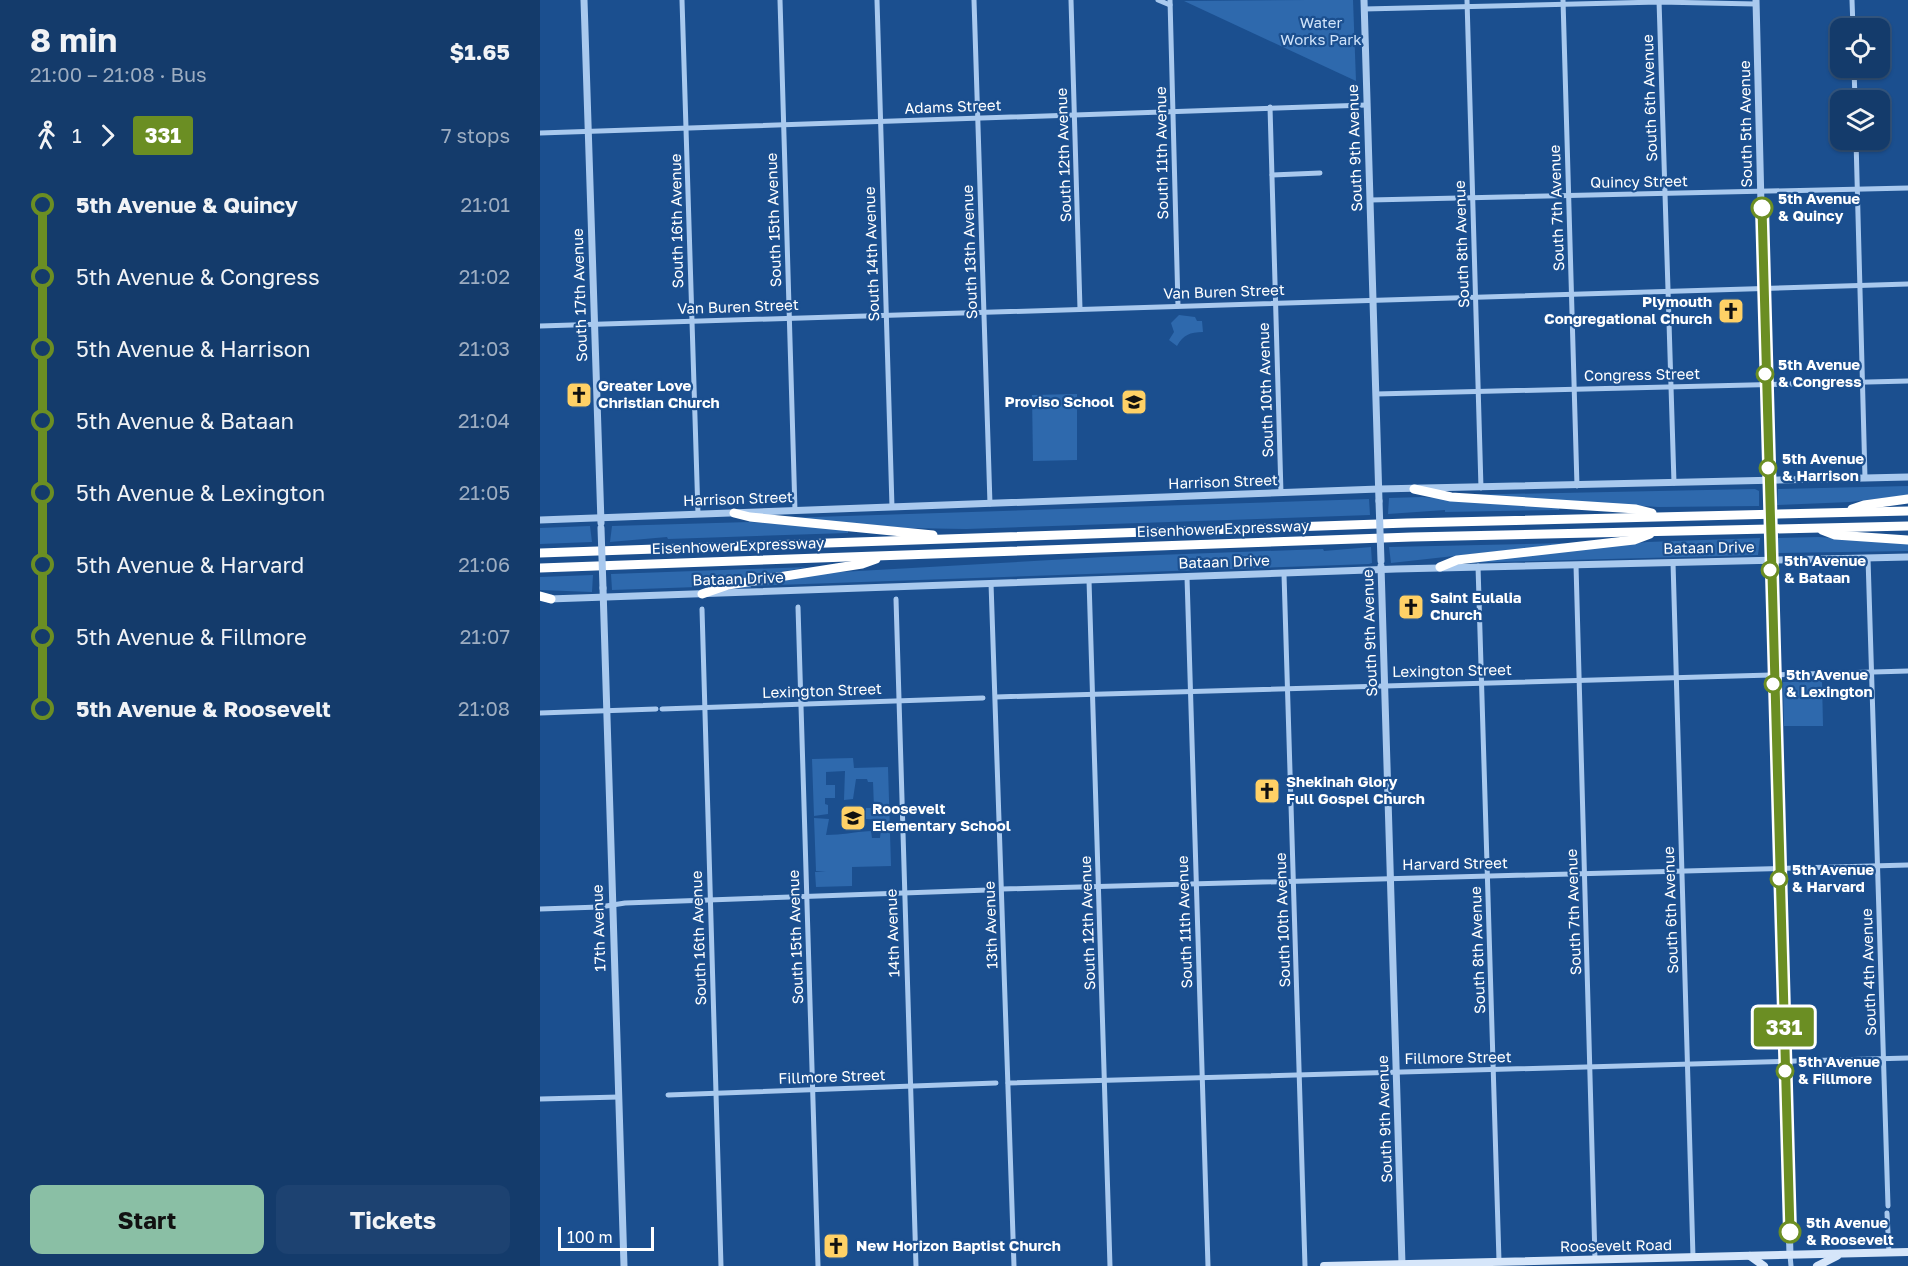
<!DOCTYPE html>
<html lang="en">
<head>
<meta charset="utf-8">
<style>
	:root { --surface:#143b6b; --page:#1d4271; --text:#f1f3f6; --muted:#9dadc1; --line:#33557e; --accent:#8abfa5 }
	body { margin:0; font-family:"Golos Text",sans-serif; background:var(--page); color:var(--text); height:100vh; display:flex; flex-direction:column; font-size:22px; white-space:nowrap }
	* { box-sizing:border-box; margin:0 }
	p { font-size:20px; color:var(--muted) }
	.icon { flex:none; width:33px; height:33px; fill:none; stroke:currentColor; stroke-width:2; stroke-linecap:round; stroke-linejoin:round }
	.map { position:relative; flex:1; overflow:hidden }
	.side { display:flex; flex-direction:column; background:var(--surface); width:540px }
	.side>* { flex:none }
	.badge { padding:0 12px; border-radius:4px; font-size:21px; line-height:39px }
	.tools { position:absolute; left:1290px; top:18px; display:grid; gap:12px }
	.tools a { display:grid; place-items:center; width:60px; height:60px; border-radius:12px; background:var(--surface); box-shadow:0 2px 4px #0004,0 0 0 2px var(--line); font-size:30px }
	.scale { position:absolute; left:18px; bottom:15px; width:96px; box-sizing:border-box; padding-left:6px; border:3px solid #fff; border-top:0; font-size:16px; line-height:21px; white-space:nowrap; color:#fff; -webkit-text-stroke:4px #1b4f8f; paint-order:stroke }
	.map>.badge { position:absolute; translate:-50% -50%; box-shadow:0 0 0 3px #fff }
	.legs { display:flex; align-items:center; gap:9px; height:66px; padding:0 30px; font-size:20px }
	.legs p { margin-inline-start:auto }
	.overview { display:flex; align-items:center; justify-content:space-between; height:102px; padding:0 30px }
	h1 { font-size:33px; font-weight:700; line-height:45px }
	.action { display:flex; gap:12px; margin-top:auto; padding:12px 30px }
	.action a { flex:1; height:69px; border-radius:12px; background:var(--accent); color:#111; font-size:24px; font-weight:700; line-height:69px; text-align:center }
	.action a+a { background:var(--page); color:var(--text) }
	ul { padding:0 30px; list-style:none }
	li { display:flex; align-items:center; gap:21px; height:72px; font-size:22px }
	li i { display:grid; place-items:center; width:9px; height:100%; margin:0 8px; background:currentColor }
	li i::after { content:''; width:15px; height:15px; margin:-8px; border:4px solid; border-radius:50%; background:var(--surface) }
	li p { margin-inline-start:auto }
	li:first-child i { background:linear-gradient(#0000 50%,currentColor 0) }
	li:last-child i { background:linear-gradient(currentColor 50%,#0000 0) }
	main { display:flex; flex:1; min-height:0 }
	.map>svg:first-child { display:block }
	.green { fill:#2e69ad }
	.lines { fill:none; stroke-linecap:round; stroke-linejoin:round }
	.minor { stroke:#a9c9ee; stroke-width:5 }
	.tertiary { stroke:#a9c9ee; stroke-width:7 }
	.secondary { stroke:#d6e6fa; stroke-width:8 }
	.motorway { stroke:#fff; stroke-width:9 }
	.tertiary-bridge { stroke:#a9c9ee; stroke-width:7 }
	.line-1-casing { stroke:#fff; stroke-width:14 }
	.line-1 { stroke:#6b8e23; stroke-width:9 }
	.stop-1-dot { fill:#fff; stroke:#6b8e23; stroke-width:3 }
	.labels { text-anchor:middle; stroke-width:4.5; stroke-linejoin:round; paint-order:stroke }
	.park-label { font-size:15px; fill:#cfe3fa; stroke:#1b4f8f }
	.street-label { font-size:15px; fill:#fff; stroke:#1b4f8f }
	.stop-label { font-size:15px; font-weight:bold; fill:#fff; stroke:#1b4f8f; text-anchor:start }
	.poi-label { font-size:15px; font-weight:bold; fill:#fff; stroke:#1b4f8f; text-anchor:start }
</style>
</head>
<body>
<main>
<section class="side">
<div class="overview"><div><h1>8 min</h1><p>21:00 – 21:08 · Bus</p></div><b>$1.65</b></div>
<div class="legs"><svg class="icon" aria-label="walk" viewBox="0 0 24 24"><circle cx="13" cy="4" r="2"/><path d="M13 8l-2 6 4 7M11 14l-3 7M7 12l3-4h3l4 4"/></svg>1<svg class="icon" aria-label="forward" viewBox="0 0 24 24"><path d="M9 5l7 7-7 7"/></svg><b class="badge" style="background:#6b8e23;color:#fff">331</b><p>7 stops</p></div>
<ul>
<li><i style="color:#6b8e23"></i><b>5th Avenue &amp; Quincy</b><p>21:01</p></li>
<li><i style="color:#6b8e23"></i><span>5th Avenue &amp; Congress</span><p>21:02</p></li>
<li><i style="color:#6b8e23"></i><span>5th Avenue &amp; Harrison</span><p>21:03</p></li>
<li><i style="color:#6b8e23"></i><span>5th Avenue &amp; Bataan</span><p>21:04</p></li>
<li><i style="color:#6b8e23"></i><span>5th Avenue &amp; Lexington</span><p>21:05</p></li>
<li><i style="color:#6b8e23"></i><span>5th Avenue &amp; Harvard</span><p>21:06</p></li>
<li><i style="color:#6b8e23"></i><span>5th Avenue &amp; Fillmore</span><p>21:07</p></li>
<li><i style="color:#6b8e23"></i><b>5th Avenue &amp; Roosevelt</b><p>21:08</p></li>
</ul>
<div class="action"><a>Start</a><a>Tickets</a></div>
</section>
<div class="map">
<svg width="1368" height="1266" viewBox="0 0 1368 1266">
	<rect width="100%" height="100%" fill="#1b4f8f"/>
	<!-- green -->
	<g class="green">
		<path d="M769,0H813L816,81L644,1Z"/>
		<path d="M639,315L655,317L657,321H662L663,332C650,332 643,335 637,346L629,340L634,332L631,323Z"/>
		<path d="M537,394V460L493,461L492,395Z"/>
		<path d="M1368,486V495L1310,502L1237,505L1238,489Z"/>
		<path d="M1215,489L1219,491V506L1119,507L917,495Z"/>
		<path d="M882,497L1020,507L1019,510L905,512V510L848,514L849,498Z"/>
		<path d="M829,499L830,515L426,529L366,528L243,518Z"/>
		<path d="M210,522L308,529V533L128,539L127,537L70,542L72,526Z"/>
		<path d="M50,526L52,542L0,544V528Z"/>
		<path d="M1278,537L1368,543V551L1238,553V538Z"/>
		<path d="M1220,538L1218,555L918,563L1107,542Z"/>
		<path d="M1030,543L851,563L849,547Z"/>
		<path d="M831,547L832,563L829,564L211,586V588L189,589L283,573L564,557L783,549L784,551Z"/>
		<path d="M268,567L157,587L72,590L71,574Z"/>
		<path d="M53,575L52,592L0,590V577Z"/>
		<path d="M1282,681L1283,726H1244L1243,682Z"/>
		<path d="M313,758L314,768L348,767L351,866L312,867V886L276,887L275,872H286L276,871L274,818L289,819L286,835C303,835 312,832 331,831L332,838H340L342,820L326,819V808H334L333,782H328L327,779H316L313,799L304,800L305,771L286,772V785H295V798H285V804L288,805V814L274,816L272,759Z"/>
	</g>
	<g class="lines">
		<!-- minor -->
		<g class="minor">
			<path d="M142,0L158,514"/>
			<path d="M240,0L255,511"/>
			<path d="M337,0L352,507"/>
			<path d="M434,0L450,504"/>
			<path d="M531,0L540,309"/>
			<path d="M618,0L630,5"/>
			<path d="M630,0L638,306"/>
			<path d="M927,0L941,488"/>
			<path d="M1023,0L1037,486"/>
			<path d="M1119,0L1134,483"/>
			<path d="M1312,0L1313,28"/>
			<path d="M824,9L1119,2L1216,4"/>
			<path d="M1314,68L1315,100"/>
			<path d="M730,107L741,493"/>
			<path d="M0,133L827,105"/>
			<path d="M1316,140L1325,478"/>
			<path d="M732,175L780,173"/>
			<path d="M830,200L1368,188"/>
			<path d="M0,326L1368,284"/>
			<path d="M836,394L1368,381"/>
			<path d="M1328,558L1348,1206"/>
			<path d="M1133,562L1153,1257"/>
			<path d="M1036,565L1055,1259"/>
			<path d="M938,566L959,1261"/>
			<path d="M744,574L765,1266"/>
			<path d="M647,577L668,1266"/>
			<path d="M549,580L570,1266"/>
			<path d="M451,583L474,1266"/>
			<path d="M356,599L376,1266"/>
			<path d="M258,607L278,1266"/>
			<path d="M162,609L181,1266"/>
			<path d="M456,697L1368,671"/>
			<path d="M122,709L443,698"/>
			<path d="M0,713L116,709"/>
			<path d="M462,889L1368,865"/>
			<path d="M0,909L60,907L85,903L448,890"/>
			<path d="M468,1083L1368,1058"/>
			<path d="M128,1095L456,1083"/>
			<path d="M0,1099L79,1097"/>
			<path d="M1347,1213L1349,1253"/>
			<path d="M1250,1255L1251,1266"/>
		</g>
		<!-- tertiary -->
		<g class="tertiary">
			<path d="M44,0L61,523"/>
			<path d="M824,0L839,501"/>
			<path d="M1216,0L1228,491"/>
			<path d="M0,520L839,489L1368,477"/>
			<path d="M1230,557L1250,1255"/>
			<path d="M841,566L862,1264"/>
			<path d="M63,588L84,1266"/>
			<path d="M9,599L856,569L1368,557"/>
		</g>
		<!-- secondary -->
		<g class="secondary">
			<path d="M1210,1256L1224,1266"/>
			<path d="M784,1266L1368,1252"/>
			<path d="M1277,1266L1297,1256"/>
		</g>
		<!-- motorway -->
		<g class="motorway">
			<path d="M874,489L911,497L1096,509L1112,513"/>
			<path d="M1312,509L1324,505L1368,499"/>
			<path d="M194,513L210,517L393,535"/>
			<path d="M1282,530L1295,535L1368,540"/>
			<path d="M0,553L867,523L1368,511"/>
			<path d="M900,567L917,560L1094,540L1110,534"/>
			<path d="M0,568L872,537L1368,526"/>
			<path d="M162,594L188,585L322,564L336,559"/>
			<path d="M0,596L11,599"/>
		</g>
		<!-- tertiary-bridge -->
		<g class="tertiary-bridge">
			<path d="M1228,491L1230,552"/>
			<path d="M839,501L841,561"/>
			<path d="M61,528L63,588"/>
		</g>
	</g>
	<g class="lines">
		<!-- line-1 casing -->
		<g class="line-1-casing">
			<path id="line-1" d="M1222,208L1250,1232"/>
		</g>
		<!-- line-1 -->
		<use href="#line-1" class="line-1"/>
	</g>
	<!-- icons -->
	<defs>
		<g id="church-square" transform="scale(1.35)"><rect x="-9" y="-9" width="18" height="18" rx="4" fill="#ffd166" stroke="#1b4f8f"/><path d="M-1.2-6h2.4v3.5h3.3v2.4h-3.3V6h-2.4V-.1h-3.3v-2.4h3.3Z" fill="#111"/></g>
		<g id="school-square" transform="scale(1.35)"><rect x="-9" y="-9" width="18" height="18" rx="4" fill="#ffd166" stroke="#1b4f8f"/><path d="M0-5L7-2L0 1L-7-2ZM-4 1L0 2.5L4 1V4Q0 6-4 4Z" fill="#111"/></g>
	</defs>
	<g fill-rule="evenodd">
		<use href="#church-square" x="1191" y="311"/>
		<use href="#church-square" x="39" y="395"/>
		<use href="#school-square" x="594" y="402"/>
		<use href="#church-square" x="871" y="607"/>
		<use href="#church-square" x="727" y="791"/>
		<use href="#school-square" x="313" y="818"/>
		<use href="#church-square" x="296" y="1246"/>
	</g>
	<!-- markers -->
	<g class="stop-1-dot">
		<circle cx="1222" cy="208" r="10"/>
		<circle cx="1225" cy="374" r="8"/>
		<circle cx="1228" cy="468" r="8"/>
		<circle cx="1230" cy="570" r="8"/>
		<circle cx="1233" cy="684" r="8"/>
		<circle cx="1239" cy="879" r="8"/>
		<circle cx="1245" cy="1071" r="8"/>
		<circle cx="1250" cy="1232" r="10"/>
	</g>
	<g class="labels">
		<!-- park labels -->
		<g class="park-label">
			<text x="781" y="28">Water<tspan x="781" dy="17">Works Park</tspan></text>
		</g>
		<!-- street labels -->
		<g class="street-label">
			<text transform="translate(1110 98) rotate(-92)" y="5">South 6th Avenue</text>
			<text transform="translate(413 107) rotate(-2)" y="5">Adams Street</text>
			<text transform="translate(1206 124) rotate(-91)" y="5">South 5th Avenue</text>
			<text transform="translate(815 148) rotate(-92)" y="5">South 9th Avenue</text>
			<text transform="translate(622 153) rotate(-91)" y="5">South 11th Avenue</text>
			<text transform="translate(524 155) rotate(-92)" y="5">South 12th Avenue</text>
			<text transform="translate(1099 182) rotate(-1)" y="5">Quincy Street</text>
			<text transform="translate(1017 208) rotate(-92)" y="5">South 7th Avenue</text>
			<text transform="translate(234 220) rotate(-92)" y="5">South 15th Avenue</text>
			<text transform="translate(137 221) rotate(-91)" y="5">South 16th Avenue</text>
			<text transform="translate(922 244) rotate(-92)" y="5">South 8th Avenue</text>
			<text transform="translate(430 252) rotate(-92)" y="5">South 13th Avenue</text>
			<text transform="translate(332 254) rotate(-92)" y="5">South 14th Avenue</text>
			<text transform="translate(684 292) rotate(-2)" y="5">Van Buren Street</text>
			<text transform="translate(40 295) rotate(-92)" y="5">South 17th Avenue</text>
			<text transform="translate(198 307) rotate(-2)" y="5">Van Buren Street</text>
			<text transform="translate(1102 375) rotate(-1)" y="5">Congress Street</text>
			<text transform="translate(726 390) rotate(-92)" y="5">South 10th Avenue</text>
			<text transform="translate(683 482) rotate(-2)" y="5">Harrison Street</text>
			<text transform="translate(198 499) rotate(-2)" y="5">Harrison Street</text>
			<text transform="translate(683 529) rotate(-2)" y="5">Eisenhower Expressway</text>
			<text transform="translate(198 546) rotate(-2)" y="5">Eisenhower Expressway</text>
			<text transform="translate(1169 548) rotate(-1)" y="5">Bataan Drive</text>
			<text transform="translate(684 562) rotate(-2)" y="5">Bataan Drive</text>
			<text transform="translate(198 579) rotate(-2)" y="5">Bataan Drive</text>
			<text transform="translate(830 633) rotate(-92)" y="5">South 9th Avenue</text>
			<text transform="translate(912 671) rotate(-1)" y="5">Lexington Street</text>
			<text transform="translate(282 691) rotate(-2)" y="5">Lexington Street</text>
			<text transform="translate(915 864) rotate(-1)" y="5">Harvard Street</text>
			<text transform="translate(1131 910) rotate(-92)" y="5">South 6th Avenue</text>
			<text transform="translate(1034 912) rotate(-92)" y="5">South 7th Avenue</text>
			<text transform="translate(743 920) rotate(-92)" y="5">South 10th Avenue</text>
			<text transform="translate(645 922) rotate(-92)" y="5">South 11th Avenue</text>
			<text transform="translate(548 923) rotate(-92)" y="5">South 12th Avenue</text>
			<text transform="translate(451 925) rotate(-92)" y="5">13th Avenue</text>
			<text transform="translate(59 928) rotate(-92)" y="5">17th Avenue</text>
			<text transform="translate(353 933) rotate(-92)" y="5">14th Avenue</text>
			<text transform="translate(256 937) rotate(-92)" y="5">South 15th Avenue</text>
			<text transform="translate(159 938) rotate(-92)" y="5">South 16th Avenue</text>
			<text transform="translate(938 950) rotate(-92)" y="5">South 8th Avenue</text>
			<text transform="translate(1329 972) rotate(-92)" y="5">South 4th Avenue</text>
			<text transform="translate(918 1058) rotate(-1)" y="5">Fillmore Street</text>
			<text transform="translate(292 1077) rotate(-2)" y="5">Fillmore Street</text>
			<text transform="translate(845 1119) rotate(-92)" y="5">South 9th Avenue</text>
			<text transform="translate(1076 1246) rotate(-1)" y="5">Roosevelt Road</text>
		</g>
		<!-- stop labels -->
		<g class="stop-label">
			<text x="1238" y="204">5th Avenue<tspan x="1238" dy="17">&amp; Quincy</tspan></text>
			<text x="1238" y="370">5th Avenue<tspan x="1238" dy="17">&amp; Congress</tspan></text>
			<text x="1242" y="464">5th Avenue<tspan x="1242" dy="17">&amp; Harrison</tspan></text>
			<text x="1244" y="566">5th Avenue<tspan x="1244" dy="17">&amp; Bataan</tspan></text>
			<text x="1246" y="680">5th Avenue<tspan x="1246" dy="17">&amp; Lexington</tspan></text>
			<text x="1252" y="875">5th Avenue<tspan x="1252" dy="17">&amp; Harvard</tspan></text>
			<text x="1258" y="1067">5th Avenue<tspan x="1258" dy="17">&amp; Fillmore</tspan></text>
			<text x="1266" y="1228">5th Avenue<tspan x="1266" dy="17">&amp; Roosevelt</tspan></text>
		</g>
		<!-- poi labels -->
		<g class="poi-label">
			<text x="1172" y="307" text-anchor="end">Plymouth<tspan x="1172" dy="17">Congregational Church</tspan></text>
			<text x="58" y="391">Greater Love<tspan x="58" dy="17">Christian Church</tspan></text>
			<text x="574" y="407" text-anchor="end">Proviso School</text>
			<text x="890" y="603">Saint Eulalia<tspan x="890" dy="17">Church</tspan></text>
			<text x="746" y="787">Shekinah Glory<tspan x="746" dy="17">Full Gospel Church</tspan></text>
			<text x="332" y="814">Roosevelt<tspan x="332" dy="17">Elementary School</tspan></text>
			<text x="316" y="1251">New Horizon Baptist Church</text>
		</g>
	</g>
</svg>
<div class="tools">
<a><svg class="icon" aria-label="locate" viewBox="0 0 24 24"><circle cx="12" cy="12" r="6"/><path d="M12 2v4M12 18v4M2 12h4M18 12h4"/></svg></a>
<a><svg class="icon" aria-label="layers" viewBox="0 0 24 24"><path d="M12 4l9 5-9 5-9-5zM3 14l9 5 9-5"/></svg></a>
</div>
<div class="scale">100 m</div>
<b class="badge" style="left:1244px;top:1027px;background:#6b8e23;color:#fff">331</b>
</div>
</main>
</body>
</html>
